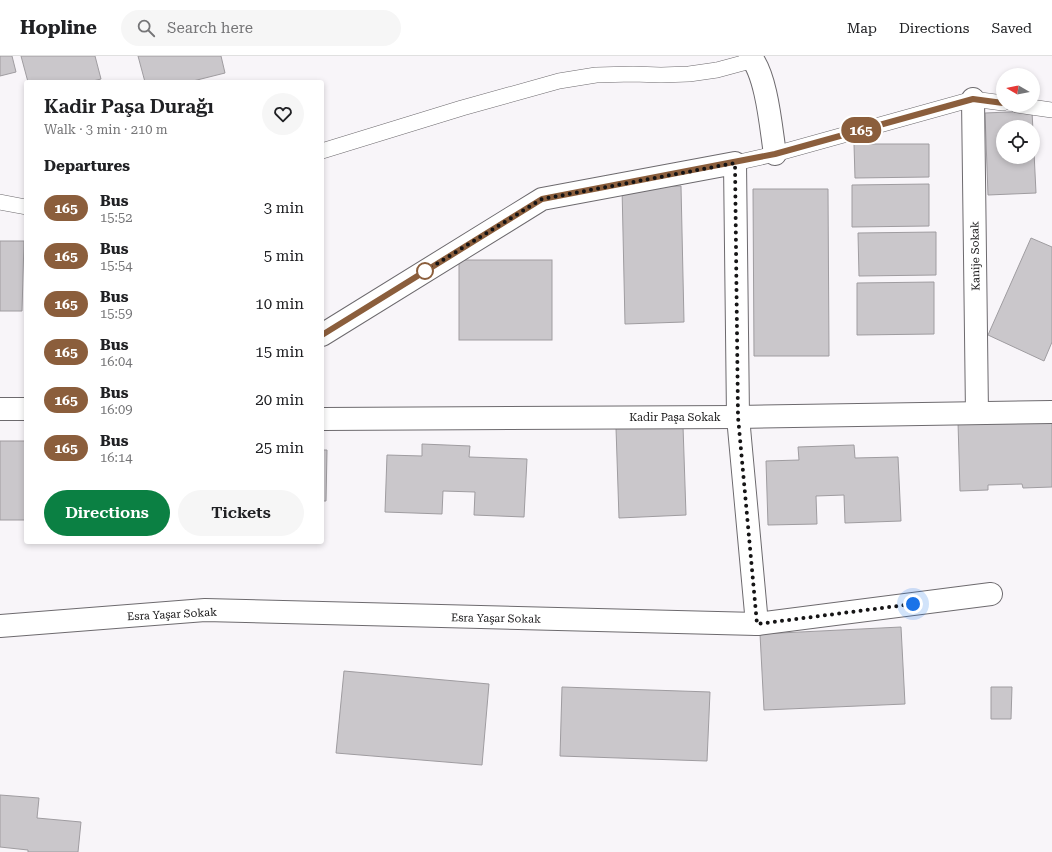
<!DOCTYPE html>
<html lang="en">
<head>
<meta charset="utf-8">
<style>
	:root { --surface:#fff; --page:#f6f6f6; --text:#202124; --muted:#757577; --line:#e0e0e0; --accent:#0b8043 }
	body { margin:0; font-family:"Roboto Serif",serif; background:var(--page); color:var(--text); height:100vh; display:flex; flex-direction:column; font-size:15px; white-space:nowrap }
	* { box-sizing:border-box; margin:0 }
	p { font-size:13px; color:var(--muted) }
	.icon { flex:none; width:22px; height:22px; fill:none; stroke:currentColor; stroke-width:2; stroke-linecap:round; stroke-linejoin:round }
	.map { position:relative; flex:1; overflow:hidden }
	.sheet { position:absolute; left:24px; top:24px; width:300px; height:464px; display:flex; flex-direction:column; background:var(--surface); border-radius:4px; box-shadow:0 2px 6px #0003 }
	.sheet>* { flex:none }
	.badge { padding:0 8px; border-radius:13px; font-size:14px; line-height:26px }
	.needle { width:26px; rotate:279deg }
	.tools { position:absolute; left:996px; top:12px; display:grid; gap:8px }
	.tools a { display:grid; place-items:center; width:44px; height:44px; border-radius:50%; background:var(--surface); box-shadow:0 2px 6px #0003; font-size:20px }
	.you { position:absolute; width:20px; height:20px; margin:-10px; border:3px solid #fff; border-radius:50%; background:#1a73e8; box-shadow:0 0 0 6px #1a73e833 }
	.map>.badge { position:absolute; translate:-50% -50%; box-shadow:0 0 0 2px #fff }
	h2 { padding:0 20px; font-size:15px; line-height:36px }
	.round { display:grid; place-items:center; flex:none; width:42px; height:42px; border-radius:21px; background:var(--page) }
	.head { display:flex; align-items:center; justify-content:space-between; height:68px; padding:0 20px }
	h1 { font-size:19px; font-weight:600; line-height:30px }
	.cta { display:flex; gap:8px; margin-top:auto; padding:8px 20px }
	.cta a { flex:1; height:46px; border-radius:24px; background:var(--accent); color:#fff; font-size:16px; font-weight:600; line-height:46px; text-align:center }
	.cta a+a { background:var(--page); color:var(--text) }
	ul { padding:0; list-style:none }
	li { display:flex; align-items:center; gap:12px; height:48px; padding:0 20px }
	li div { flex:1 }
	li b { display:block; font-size:15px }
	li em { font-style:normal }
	li .badge { min-width:44px; font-weight:700; text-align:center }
	header { display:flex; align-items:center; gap:24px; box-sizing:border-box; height:56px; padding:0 20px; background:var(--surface); border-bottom:1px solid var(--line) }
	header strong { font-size:19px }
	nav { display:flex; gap:22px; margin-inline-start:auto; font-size:14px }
	.search { width:280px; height:36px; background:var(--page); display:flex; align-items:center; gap:10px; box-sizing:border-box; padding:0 14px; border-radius:22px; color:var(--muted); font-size:15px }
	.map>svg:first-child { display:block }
	.building { fill:#cac7cb; stroke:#9f9ca0; fill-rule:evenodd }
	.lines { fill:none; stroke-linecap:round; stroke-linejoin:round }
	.lane-casing { stroke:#6d6a6e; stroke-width:16 }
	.street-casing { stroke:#6d6a6e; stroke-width:24 }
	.lane { stroke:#fff; stroke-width:15 }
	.street { stroke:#fff; stroke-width:22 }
	.line-casing { stroke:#fff; stroke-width:9 }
	.line { stroke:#8b5e3c; stroke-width:6 }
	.walk { stroke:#151415; stroke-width:4; stroke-dasharray:0 7.2 }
	.stop-dot { fill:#fff; stroke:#8b5e3c; stroke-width:2 }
	.labels { text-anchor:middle; stroke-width:3; stroke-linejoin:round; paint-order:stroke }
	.street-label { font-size:11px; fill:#151415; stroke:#fff }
</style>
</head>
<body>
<header>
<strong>Hopline</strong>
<div class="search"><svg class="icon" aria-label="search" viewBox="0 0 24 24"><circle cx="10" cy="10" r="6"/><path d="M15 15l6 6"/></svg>Search here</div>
<nav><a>Map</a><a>Directions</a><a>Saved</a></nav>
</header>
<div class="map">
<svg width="1052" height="796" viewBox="0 0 1052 796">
	<rect width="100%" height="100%" fill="#f8f5f9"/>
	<!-- building -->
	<g class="building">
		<path d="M0,0H12L16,16L0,20Z"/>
		<path d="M21,0H95L101,23L89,26H28Z"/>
		<path d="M138,0H221L225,17L189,26H145Z"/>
		<path d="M1032,55L1036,137L988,139L985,57ZM1003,71H1033V101H1003Z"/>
		<path d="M854,88H929V121L855,122Z"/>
		<path d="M929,128V170L852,171V129Z"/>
		<path d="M681,130L684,266L625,268L622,131Z"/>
		<path d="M753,133H828L829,300H754Z"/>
		<path d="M936,176V219L859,220L858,177Z"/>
		<path d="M1031,182L1052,191V286L1044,305L988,279Z"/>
		<path d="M0,185H24L22,255H0Z"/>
		<rect x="459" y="204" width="93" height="80"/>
		<path d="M934,226V278L857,279V227Z"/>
		<path d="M1052,363V431L1023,432L1022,428L988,429V434L960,435L958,366Z"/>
		<path d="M683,370L686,459L619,462L616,372Z"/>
		<rect x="0" y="385" width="26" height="79"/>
		<path d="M422,388L470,390L469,401L527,403L524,461L474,459L475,436L443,435L442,458L385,456L387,399L422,400Z"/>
		<path d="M854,389L855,402L898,401L901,465L845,467L844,439L816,440L817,468L768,469L766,405L799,404L798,391Z"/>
		<path d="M322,394H327L326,445H322Z"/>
		<path d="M901,571L905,648L764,654L760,578Z"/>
		<path d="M344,615L489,628L482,709L336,697Z"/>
		<path d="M562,631L710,636L707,705L560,700Z"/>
		<path d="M991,631H1012L1011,663H991Z"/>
		<path d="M0,739L39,742L37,762L81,766L78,796H28V794L0,791Z"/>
	</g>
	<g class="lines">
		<!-- lane casing -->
		<g class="lane-casing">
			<g id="lane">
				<path d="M1017,49L1052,54"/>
				<path d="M322,95L462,52L559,25L596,19L633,18L661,19L689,18L717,14L754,4"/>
				<path d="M735,107L775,98L973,43L1003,47"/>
				<path d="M0,146L26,151"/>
			</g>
		</g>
		<!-- street casing -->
		<g class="street-casing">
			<g id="street">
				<path d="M750,0C767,19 771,73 775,98"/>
				<path d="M973,43L977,357"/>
				<path d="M322,279L542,143L735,107L738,361L757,568"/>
				<path d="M0,353H26"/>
				<path d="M322,363L738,361L1052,356"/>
				<path d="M0,570L205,554L757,568L991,538"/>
			</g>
		</g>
		<!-- lane -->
		<use href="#lane" class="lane"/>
		<!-- street -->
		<use href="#street" class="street"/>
	</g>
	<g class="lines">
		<!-- line casing -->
		<g class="line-casing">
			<path id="line" d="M322,279L542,143L775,98L973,43L1003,47"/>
		</g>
		<!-- line -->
		<use href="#line" class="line"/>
		<!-- walk -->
		<path class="walk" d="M425,215L542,143L735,107L738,361L757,568L913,548"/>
	</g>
	<!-- markers -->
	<circle class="stop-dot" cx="425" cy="215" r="8"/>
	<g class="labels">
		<!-- street labels -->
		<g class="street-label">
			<text transform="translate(975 200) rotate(-91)" y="4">Kanije Sokak</text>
			<text x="675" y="365">Kadir Paşa Sokak</text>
			<text transform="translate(172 558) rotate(-3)" y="4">Esra Yaşar Sokak</text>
			<text transform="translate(496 562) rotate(1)" y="4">Esra Yaşar Sokak</text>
		</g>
	</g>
</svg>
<div class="tools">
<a><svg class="needle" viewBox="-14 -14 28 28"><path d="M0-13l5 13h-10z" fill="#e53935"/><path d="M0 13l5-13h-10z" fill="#757577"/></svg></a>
<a><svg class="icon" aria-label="locate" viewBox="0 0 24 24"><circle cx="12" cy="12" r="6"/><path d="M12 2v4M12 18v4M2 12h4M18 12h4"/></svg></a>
</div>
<div class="you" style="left:913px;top:548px"></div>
<b class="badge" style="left:861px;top:74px;background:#8b5e3c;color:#fff">165</b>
<section class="sheet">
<div class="head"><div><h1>Kadir Paşa Durağı</h1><p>Walk · 3 min · 210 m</p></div><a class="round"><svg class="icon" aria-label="heart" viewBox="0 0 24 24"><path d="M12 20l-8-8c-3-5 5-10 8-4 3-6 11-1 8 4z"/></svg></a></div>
<h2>Departures</h2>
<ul>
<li><span class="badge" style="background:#8b5e3c;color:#fff">165</span><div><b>Bus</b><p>15:52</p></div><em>3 min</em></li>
<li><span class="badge" style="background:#8b5e3c;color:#fff">165</span><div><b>Bus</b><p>15:54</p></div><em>5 min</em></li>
<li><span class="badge" style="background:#8b5e3c;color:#fff">165</span><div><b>Bus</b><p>15:59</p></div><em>10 min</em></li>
<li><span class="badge" style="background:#8b5e3c;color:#fff">165</span><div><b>Bus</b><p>16:04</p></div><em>15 min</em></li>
<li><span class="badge" style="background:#8b5e3c;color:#fff">165</span><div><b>Bus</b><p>16:09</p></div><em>20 min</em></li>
<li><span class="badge" style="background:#8b5e3c;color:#fff">165</span><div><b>Bus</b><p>16:14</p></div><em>25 min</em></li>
</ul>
<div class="cta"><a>Directions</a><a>Tickets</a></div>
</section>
</div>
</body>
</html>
